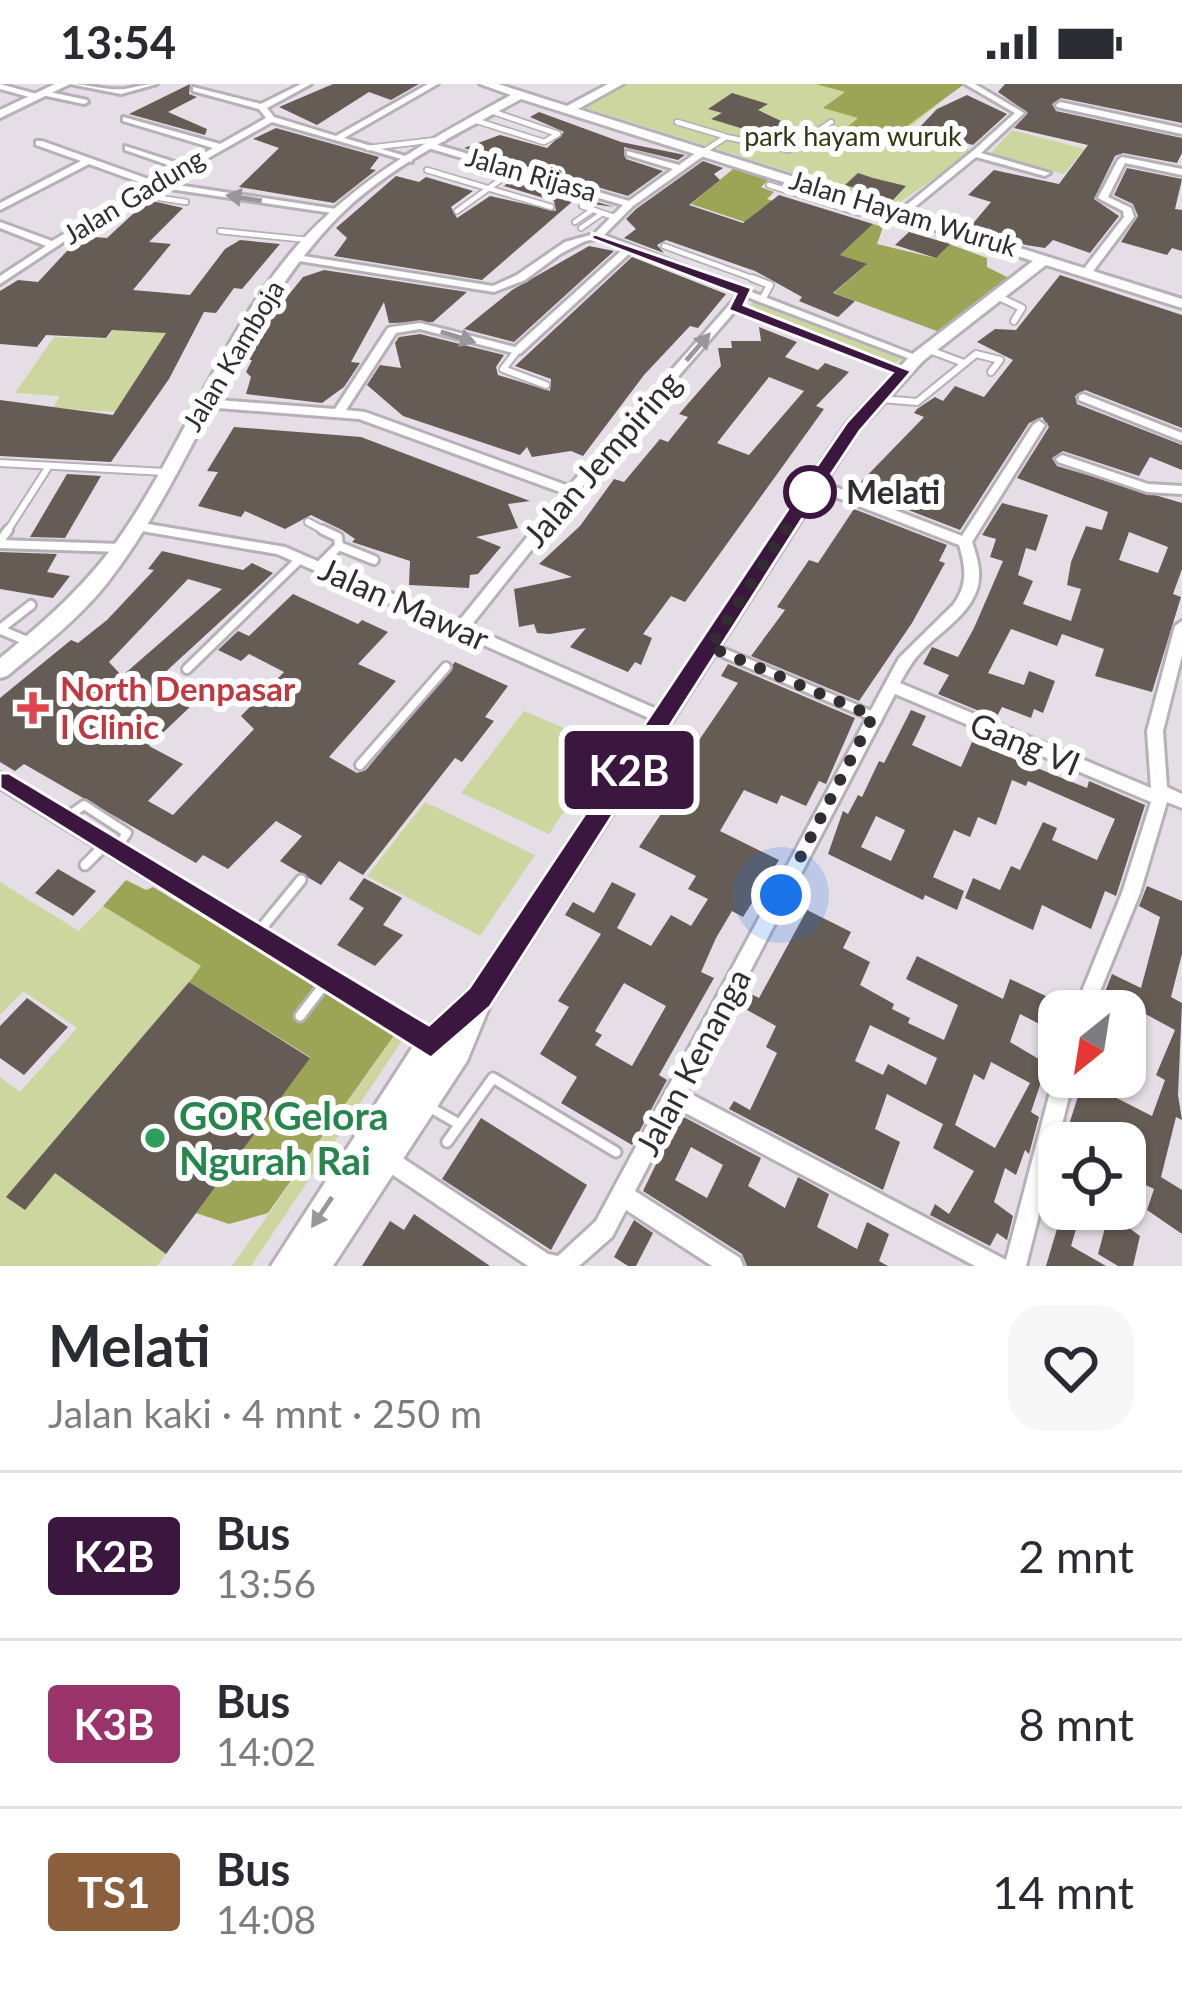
<!DOCTYPE html>
<html lang="id">
<head>
<meta charset="utf-8">
<style>
	:root { --surface:#fff; --page:#f7f7f7; --text:#2b2b33; --muted:#7c7c81; --line:#e1e1e2 }
	body { margin:0; font-family:Lato,sans-serif; background:var(--page); color:var(--text); height:100vh; display:flex; flex-direction:column; font-size:45px; white-space:nowrap }
	* { box-sizing:border-box; margin:0 }
	p { font-size:39px; color:var(--muted) }
	.icon { flex:none; width:66px; height:66px; fill:none; stroke:currentColor; stroke-width:2; stroke-linecap:round; stroke-linejoin:round }
	.map { position:relative; height:1182px; overflow:hidden }
	.panel { display:flex; flex-direction:column; background:var(--surface); flex:1 }
	.panel>* { flex:none }
	.badge { padding:0 24px; border-radius:9px; font-size:42px; line-height:78px }
	.needle { width:78px; rotate:210deg }
	.tools { position:absolute; left:1038px; top:906px; display:grid; gap:24px }
	.tools a { display:grid; place-items:center; width:108px; height:108px; border-radius:24px; background:var(--surface); box-shadow:0 3px 9px #0004; font-size:60px }
	.you { position:absolute; width:60px; height:60px; margin:-30px; border:9px solid #fff; border-radius:50%; background:#1a73e8; box-shadow:0 0 0 18px #1a73e833 }
	.map>.badge { position:absolute; translate:-50% -50%; box-shadow:0 0 0 6px #fff }
	.round { display:grid; place-items:center; flex:none; width:126px; height:126px; border-radius:36px; background:var(--page) }
	.headline { display:flex; align-items:center; justify-content:space-between; height:204px; padding:0 48px }
	h1 { font-size:57px; font-weight:700; line-height:90px }
	ul { padding:0; list-style:none }
	li { display:flex; align-items:center; gap:36px; height:168px; padding:0 48px; border-top:3px solid var(--line) }
	li div { flex:1 }
	li b { display:block; font-size:45px }
	li em { font-style:normal }
	li .badge { min-width:132px; font-weight:700; text-align:center }
	.status { display:flex; justify-content:space-between; align-items:center; height:84px; padding:0 60px; background:var(--surface); direction:ltr }
	.status svg { height:33px; fill:currentColor }
	.map>svg:first-child { display:block }
	.green { fill:#ced6a0 }
	.forest { fill:#9ca556 }
	.building { fill:#665c56; fill-rule:evenodd }
	.lines { fill:none; stroke-linecap:round; stroke-linejoin:round }
	.lane-far3-casing { stroke:#b8b0b9; stroke-width:8 }
	.lane-far2-casing { stroke:#b8b0b9; stroke-width:10 }
	.lane-far1-casing { stroke:#b8b0b9; stroke-width:14 }
	.lane-casing { stroke:#b8b0b9; stroke-width:15 }
	.street-casing { stroke:#b8b0b9; stroke-width:6 }
	.secondary-casing { stroke:#b8b0b9; stroke-width:6 }
	.lane-far3 { stroke:#fff; stroke-width:4.5 }
	.lane-far2 { stroke:#fff; stroke-width:6 }
	.lane-far1 { stroke:#fff; stroke-width:8 }
	.lane { stroke:#fff; stroke-width:9 }
	.street { fill:#fff; fill-rule:evenodd }
	.secondary { fill:#fff; fill-rule:evenodd }
	.oneway { fill:#989698 }
	.line { fill:#3b163f; stroke:#fff; stroke-width:3 }
	.walk { stroke:#312d31; stroke-width:12; stroke-dasharray:0 21.6 }
	.stop-dot { fill:#fff; stroke:#3b163f; stroke-width:6 }
	.health-dot { fill:#e0444e; stroke:#fff; stroke-width:4.5 }
	.leisure-dot { fill:#2e9e5b; stroke:#fff; stroke-width:4.5 }
	.labels { text-anchor:middle; stroke-width:12; stroke-linejoin:round; paint-order:stroke }
	.far-park-label { font-size:27px; fill:#323613; stroke:#fff }
	.far-street-label { font-size:27px; fill:#312d31; stroke:#fff }
	.street-label { font-size:33px; fill:#312d31; stroke:#fff }
	.stop-label { font-size:33px; font-weight:bold; fill:#312d31; stroke:#fff; text-anchor:start }
	.health-label { font-size:33px; font-weight:bold; fill:#be3a42; stroke:#fff; text-anchor:start }
	.near-leisure-label { font-size:39px; font-weight:bold; fill:#27864d; stroke:#fff; text-anchor:start }
</style>
</head>
<body>
<div class="status"><b>13:54</b><svg viewBox="0 0 49 12"><path d="M0 12V9h3v3zM5 12V6h3v6zM10 12V3h3v9zM15 12V0h3v12zM26 1h20v11H26zM47 4h2v5h-2z"/></svg></div>
<div class="map">
<svg width="1182" height="1182" viewBox="0 0 1182 1182">
	<rect width="100%" height="100%" fill="#e6dee7"/>
	<!-- green -->
	<g class="green">
		<path d="M626,0H962L908,45L973,67L896,121L582,23Z"/>
		<path d="M1012,46L1085,65L1064,90L989,71Z"/>
		<path d="M754,217L902,273L903,275L894,280L748,223Z"/>
		<path d="M116,241L169,245L115,328L53,324L60,312L15,309L54,253L107,255Z"/>
		<path d="M524,627L608,663L549,750L461,709Z"/>
		<path d="M425,718L535,771L480,852L367,792Z"/>
		<path d="M0,798L79,847L103,822L202,882L38,1077L166,1170L157,1182H0V993L20,1008L77,944L23,907L0,931Z"/>
		<path d="M395,950L404,954L251,1182H232Z"/>
	</g>
	<!-- forest -->
	<g class="forest">
		<path d="M816,0H962L963,1L880,62L839,50L858,34L823,24L845,8Z"/>
		<path d="M733,85L768,96L761,103L774,108L767,115L799,126L780,150L691,120Z"/>
		<path d="M873,140L883,143L877,160L935,174L949,160L987,174V183L1011,195L942,249L834,209L866,181L840,171Z"/>
		<path d="M126,796L146,806L153,803L395,950L268,1129L229,1140L196,1129L310,973L189,898L201,882L103,822Z"/>
	</g>
	<!-- building -->
	<g class="building">
		<path d="M190,0L189,10L197,13L168,28L207,45L205,51L129,30Z"/>
		<path d="M333,0H419L391,16L369,8L317,41L279,23Z"/>
		<path d="M1005,0H1182V39L1061,14L1052,20L1056,27L1182,54V69L1177,79L1123,69L1115,72L1094,115L1119,132L1090,169L1053,156L1045,164L1026,161L970,143L991,118L968,111L994,86L1059,100L1088,61L1014,44L1028,29L998,8Z"/>
		<path d="M732,9L768,20L758,26L796,44L780,56L711,35L722,29L708,25Z"/>
		<path d="M967,11L1007,30L973,61L917,46L937,25Z"/>
		<path d="M539,28L621,58L685,71L678,76L624,63L626,75L663,87L628,112L464,64L500,51L547,64L564,48L530,33Z"/>
		<path d="M276,44L379,73L370,85L376,86L334,119L239,103L279,64L253,55Z"/>
		<path d="M703,77L723,84L714,90L720,96L689,121L743,139L779,111L873,140L840,171L867,180L833,209L855,217L838,233L799,217L802,213L755,187L666,156L657,161L664,169L624,154L636,145L626,135L636,125Z"/>
		<path d="M1127,84L1182,95L1175,125L1182,126V167L1172,164L1167,171L1121,158L1138,132L1133,120L1114,111Z"/>
		<path d="M858,89L873,94L906,102L893,116L845,101Z"/>
		<path d="M396,92L419,98L426,93L473,107L451,123L457,134L490,112L556,127L554,117L504,102L514,94L614,123L573,117L482,196L334,172L347,154L336,144Z"/>
		<path d="M148,116L183,124L149,158L171,160L133,206L190,211L225,165L240,156L280,160L242,205L234,204L216,229L204,228L169,295L111,378L0,372V316L113,331L166,249L112,246L106,254L46,251L37,263L0,260V207L18,196L38,198L81,152L107,154Z"/>
		<path d="M909,148L950,160L936,174L895,161Z"/>
		<path d="M589,162L614,167L514,258L464,245L512,206Z"/>
		<path d="M632,173L726,210L698,244L690,242L644,291L583,372L571,367L532,373L527,363L520,371L403,332L367,301L380,281L401,284L395,259L399,253L420,250L504,271L496,283L498,291L550,307L551,295L515,282Z"/>
		<path d="M324,186L467,208L433,238L389,239L384,218L351,278L360,279L344,303L322,319L246,310L251,293L246,288L252,276H244L261,245L303,193Z"/>
		<path d="M1060,191L1182,231V344L1085,306L1075,312L1077,320L1182,361V386L1150,373L1139,392L1063,367L1052,374L1057,382L1182,419V485L1173,510L1181,513L1152,608L1095,592L1104,565L1062,550L1057,562L1011,545L988,589L1024,601L1029,587L1055,597L1043,629L1034,625L1031,634L1002,623L996,634L938,610L949,591L923,580L932,563L958,573L974,544L1003,477L990,473L996,455L982,451L1002,419L1048,431L1036,467L1026,464L1018,491L1033,497L1023,520L1071,537L1081,505L1067,501L1071,478L1086,442L1102,446L1108,428L1017,394L1049,343L1042,333L1029,339L960,446L854,405L924,333L914,329L917,325L935,313L943,317L955,302L984,313L1013,276L977,258L995,245L1016,246ZM1129,448L1168,463L1158,489L1119,476Z"/>
		<path d="M759,243L797,258L785,273L818,286L825,279L849,288L816,322L824,325L685,518L671,512L643,550L652,554L641,581L635,578L628,588L570,563L586,544L550,550L537,549L534,540L519,543L514,505L572,493L539,480L580,442L614,395L624,398L660,355L668,358L688,333L679,330L721,282L718,264H732L731,257H761ZM769,293L804,307L749,371L717,359Z"/>
		<path d="M234,343L361,353L530,417L508,420L518,444L476,453L501,463L478,490L470,491L469,504L409,501L410,477L352,458L355,455L342,446L311,431L285,445L245,427L241,433L198,422L218,388L207,387Z"/>
		<path d="M67,390L101,392L65,454L30,453Z"/>
		<path d="M854,425L947,461L939,477L945,479L912,539L859,617L751,572L785,526L777,523L809,476L818,479Z"/>
		<path d="M162,467L243,486L252,479L273,489L160,593L169,597L161,604L192,621L149,662L183,680L148,717L173,731L254,645L241,632L284,588L249,570L241,577L218,566L238,547L249,552L293,510L358,540L362,536L388,548L358,580L396,597L329,673L357,689L366,686L455,578L508,602L485,633L494,637L462,678L455,674L363,791L339,777L321,801L280,777L302,752L276,737L228,785L203,771L196,779L24,680L15,687L0,678V614L71,556L78,559L107,536L154,486L148,485ZM188,495L222,505L122,592L109,578Z"/>
		<path d="M0,468L57,470L47,488L70,492L53,514L0,505Z"/>
		<path d="M728,580L855,634L826,700L819,697L806,722L781,711L777,720L744,706L720,747L779,776L743,833L732,827L716,854L701,888L714,894L659,991L667,996L632,1061L561,1019L577,993L540,970L569,923L558,917L601,850L565,831L573,818L594,829L612,798L636,810L617,844L651,862L671,831L691,842L708,815L688,805L696,792L639,763L671,715L665,706L738,599L721,592ZM624,899L666,922L632,982L595,961L602,951L595,947Z"/>
		<path d="M911,626L926,632L912,661L961,683L972,658L1087,704L1089,697L1145,721L1116,812L1105,807L1091,845L1042,821L1033,846L965,814L973,794L1000,806L1011,782L1020,786L1043,738L1057,744L1052,756L1097,776L1115,735L1028,697L1026,702L1012,696L996,741L978,733L970,753L954,746L933,793L964,807L957,826L925,811L923,816L828,770L843,727L848,730L858,711L862,713L879,677L884,679ZM876,732L905,746L891,777L861,763Z"/>
		<path d="M58,785L96,807L73,832L35,809Z"/>
		<path d="M364,794L402,814L383,841L403,851L375,882L337,861L364,824L349,815Z"/>
		<path d="M1147,802L1182,817V870L1171,913L1182,919L1178,1011L1182,1036L1176,1033L1161,1093L1182,1106V1150L1147,1126L1154,1105L1125,1091V1059H1063L1083,997L1152,1032L1165,996L1156,991L1175,946L1138,926L1135,935L1101,918L1112,890L1141,904L1160,833L1139,822Z"/>
		<path d="M807,826L851,848L843,864L870,878L860,901L894,920L892,925L910,934L908,939L944,956L958,921L906,895L917,872L1003,915L1010,895L1054,916L1059,950L1020,930L1010,958L1047,980L1031,1028L1039,1033L1029,1070L1025,1066L1016,1091L1005,1084L994,1118L1013,1132L1007,1156L997,1149L990,1162L930,1131L935,1120L949,1130L974,1087L933,1064L943,1040L887,1010L875,1045L900,1058L883,1106L729,1025L734,1017L750,1026L777,969L766,963L776,942L738,921L745,907L759,914ZM870,941L937,974L926,1001L888,980L883,991L855,977ZM991,978L1030,999L995,1064L955,1041L974,990L984,996Z"/>
		<path d="M189,898L310,974L166,1170L55,1089L25,1126L6,1113Z"/>
		<path d="M27,914L68,943L24,991L0,974V942Z"/>
		<path d="M680,1031L761,1074L748,1102L785,1124L798,1093L829,1110L817,1143L857,1165L867,1138L889,1150L879,1177L888,1182H747L742,1170L643,1107ZM691,1063L723,1081L707,1114L675,1096Z"/>
		<path d="M481,1034L587,1101L551,1166L442,1095Z"/>
		<path d="M1056,1084L1059,1125H1082L1071,1162L1106,1182H1046L1059,1138L1044,1129Z"/>
		<path d="M1109,1129L1140,1152L1133,1182H1118L1098,1170Z"/>
		<path d="M414,1130L490,1182H362L390,1137L404,1146Z"/>
		<path d="M634,1136L653,1149L636,1182H628L614,1173Z"/>
	</g>
	<g class="lines">
		<!-- lane-far3 casing -->
		<g class="lane-far3-casing">
			<g id="lane-far3">
				<path d="M474,36L544,58L558,50L491,27"/>
				<path d="M677,38L724,52"/>
				<path d="M368,64L444,55"/>
				<path d="M703,68L726,53L790,66L831,38"/>
				<path d="M427,86L551,123"/>
				<path d="M769,101L859,129L870,121"/>
				<path d="M168,103L160,114L186,118"/>
				<path d="M582,122L614,133"/>
				<path d="M457,127L514,86"/>
				<path d="M575,138L591,127"/>
				<path d="M581,144L601,130"/>
				<path d="M220,147L309,156"/>
				<path d="M664,162L760,197"/>
			</g>
		</g>
		<!-- lane-far2 casing -->
		<g class="lane-far2-casing">
			<g id="lane-far2">
				<path d="M752,194L770,201L763,214"/>
				<path d="M1001,214L1022,224L1014,237"/>
				<path d="M929,266L964,279"/>
				<path d="M517,267L503,285L546,301"/>
				<path d="M882,315L917,318L976,270L1000,276L991,288"/>
				<path d="M0,379L165,388"/>
				<path d="M308,438L329,449"/>
				<path d="M6,449L49,382"/>
			</g>
		</g>
		<!-- lane-far1 casing -->
		<g class="lane-far1-casing">
			<g id="lane-far1">
				<path d="M323,446L338,453L339,462"/>
				<path d="M0,457L8,446"/>
				<path d="M0,460L120,464"/>
				<path d="M318,483L339,462L374,476"/>
				<path d="M0,545L31,521"/>
				<path d="M1,546L32,559"/>
				<path d="M710,563L873,632"/>
				<path d="M187,585L300,475"/>
				<path d="M360,681L446,583"/>
				<path d="M64,735L84,721L127,749L115,766"/>
				<path d="M95,771L103,762"/>
			</g>
		</g>
		<!-- lane casing -->
		<g class="lane-casing">
			<g id="lane">
				<path d="M85,781L98,768"/>
				<path d="M256,851L301,796"/>
				<path d="M300,932L327,897"/>
				<path d="M429,1023L459,1040"/>
				<path d="M447,1058L493,994L616,1068"/>
			</g>
		</g>
		<!-- street casing -->
		<g class="street-casing">
			<g id="street">
				<path d="M0,0L40,11L41,13L37,15L0,5Z"/>
				<path d="M70,0C88,0 107,7 125,5C136,3 145,0 157,0L121,10Z"/>
				<path d="M301,0H311L267,24L274,33L336,52L428,0H438L344,54L412,74V78L272,38L164,99L336,125L339,126V130L156,103L86,143L0,200V192L46,162L0,144V138L52,157L147,101L89,80L0,126V119L81,77L36,61V57H42L154,97L177,84L125,66V62L184,81L213,64L123,37V33L220,60L266,34L259,25L193,7V3L261,20Z"/>
				<path d="M965,0H975L1024,29L981,69L1050,89L1045,92L976,73L905,131H899V127L974,66L1015,29Z"/>
				<path d="M45,7L87,16L88,18L84,20L42,11L41,9Z"/>
				<path d="M1060,18L1182,44V50L1057,23L1056,21Z"/>
				<path d="M431,59L629,117L673,85L627,71V67L679,81L700,66H706V70L633,122L604,151L923,274L917,277L913,276L747,213L740,222L909,287L907,289H899L735,227L576,410L470,543L668,630L671,634L668,638H658L277,470L136,446L129,442L136,438L285,463L458,538L563,409L359,335L205,323L199,319L205,315L335,325L388,244L392,243L420,239L515,263L623,165L596,155L585,157L560,170L525,196L494,208L293,176L292,174L297,171L493,202L517,191L565,158L594,150L623,121L428,64L427,62ZM631,168L739,210L569,402L365,328L346,326L396,249L420,245L517,270L521,269Z"/>
				<path d="M1122,73L1182,85V91L1125,79L1108,113L1131,124L1134,133L1091,190H1083V186L1124,133L1123,127L1098,114L1118,76Z"/>
				<path d="M1083,310L1182,349V357L1079,316V312Z"/>
				<path d="M1039,337L1045,341L972,458C976,470 980,482 979,495C976,528 941,546 921,568C912,577 907,587 900,599L1151,704L1147,647L1175,542L1182,537V571L1163,647L1167,703L1182,710V724L1167,718L1140,809L1092,927H1074L1122,809L1151,718L895,610L687,1008L1006,1176L1054,993L1059,985V993H1074L1026,1182H975L678,1025L635,1107L740,1174L743,1182H712L626,1126L612,1153L579,1182H528L375,1079L372,1072L375,1065L382,1062L389,1065L548,1170L558,1172L596,1137L899,574L953,521C968,501 966,484 959,461L810,403L809,400L815,396L820,397L962,452L1033,341Z"/>
				<path d="M1062,371L1148,400L1182,402V410L1147,408L1058,378L1056,375Z"/>
				<path d="M0,689L438,952L441,959L438,966L431,969L424,966L0,704Z"/>
			</g>
		</g>
		<!-- secondary casing -->
		<g class="secondary-casing">
			<g id="secondary">
				<path d="M55,0H70L0,34V26Z"/>
				<path d="M480,0H498L567,22L608,0H623L578,25L1182,215V224L1046,181L923,277L859,346L490,921L467,977L333,1182H271L421,950L470,905L847,339L911,271L1033,177L521,15C458,50 388,82 337,134C235,239 196,384 108,498C80,534 42,563 7,592L0,594V574C48,535 92,496 126,444C187,353 224,246 296,163C356,95 431,55 511,11Z"/>
			</g>
		</g>
		<!-- lane-far3 -->
		<use href="#lane-far3" class="lane-far3"/>
		<!-- lane-far2 -->
		<use href="#lane-far2" class="lane-far2"/>
		<!-- lane-far1 -->
		<use href="#lane-far1" class="lane-far1"/>
		<!-- lane -->
		<use href="#lane" class="lane"/>
		<!-- street -->
		<use href="#street" class="street"/>
		<!-- secondary -->
		<use href="#secondary" class="secondary"/>
	</g>
	<!-- one-way arrows -->
	<defs><path id="oneway-solid" d="M-6-.8H1V-3.2L6.5 0L1 3.2V.8H-6Z" transform="scale(3)"/></defs>
	<g class="oneway">
		<use href="#oneway-solid" transform="translate(244 114) rotate(-171)"/>
		<use href="#oneway-solid" transform="translate(458 253) rotate(17)"/>
		<use href="#oneway-solid" transform="translate(698 263) rotate(-49)"/>
		<use href="#oneway-solid" transform="translate(322 1128) rotate(124)"/>
	</g>
	<!-- line -->
	<path class="line" d="M592,149L752,204L744,221L912,287L860,347L822,404L490,923L431,974L0,704V689H9L429,941L469,904L808,395L847,338L892,289L728,226L736,210L592,155Z"/>
	<g class="lines">
		<!-- walk -->
		<path class="walk" d="M781,811L873,632L710,563L815,400L810,408"/>
	</g>
	<!-- markers -->
	<circle class="stop-dot" cx="810" cy="408" r="24"/>
	<path class="health-dot" d="M27 606h12v12h12v12h-12v12h-12v-12h-12v-12h12z"/>
	<circle class="leisure-dot" cx="155" cy="1054" r="12"/>
	<g class="labels">
		<!-- far-park labels -->
		<g class="far-park-label">
			<text x="853" y="62">park hayam wuruk</text>
		</g>
		<!-- far-street labels -->
		<g class="far-street-label">
			<text transform="translate(531 91) rotate(16)" y="9">Jalan Rijasa</text>
			<text transform="translate(134 113) rotate(-31)" y="9">Jalan Gadung</text>
			<text transform="translate(903 130) rotate(17)" y="9">Jalan Hayam Wuruk</text>
			<text transform="translate(234 272) rotate(-59)" y="9">Jalan Kamboja</text>
		</g>
		<!-- street labels -->
		<g class="street-label">
			<text transform="translate(602 375) rotate(-49)" y="12">Jalan Jempiring</text>
			<text transform="translate(404 520) rotate(24)" y="12">Jalan Mawar</text>
			<text transform="translate(1025 660) rotate(22)" y="12">Gang VI</text>
			<text transform="translate(693 978) rotate(-62)" y="12">Jalan Kenanga</text>
		</g>
		<!-- stop labels -->
		<g class="stop-label">
			<text x="846" y="420">Melati</text>
		</g>
		<!-- health labels -->
		<g class="health-label">
			<text x="60" y="617">North Denpasar<tspan x="60" dy="38">I Clinic</tspan></text>
		</g>
		<!-- near-leisure labels -->
		<g class="near-leisure-label">
			<text x="179" y="1046">GOR Gelora<tspan x="179" dy="45">Ngurah Rai</tspan></text>
		</g>
	</g>
</svg>
<div class="tools">
<a><svg class="needle" viewBox="-14 -14 28 28"><path d="M0-13l5 13h-10z" fill="#e53935"/><path d="M0 13l5-13h-10z" fill="#7c7c81"/></svg></a>
<a><svg class="icon" aria-label="locate" viewBox="0 0 24 24"><circle cx="12" cy="12" r="6"/><path d="M12 2v4M12 18v4M2 12h4M18 12h4"/></svg></a>
</div>
<div class="you" style="left:781px;top:811px"></div>
<b class="badge" style="left:629px;top:686px;background:#3b163f;color:#fff">K2B</b>
</div>
<section class="panel">
<div class="headline"><div><h1>Melati</h1><p>Jalan kaki · 4 mnt · 250 m</p></div><a class="round"><svg class="icon" aria-label="heart" viewBox="0 0 24 24"><path d="M12 20l-8-8c-3-5 5-10 8-4 3-6 11-1 8 4z"/></svg></a></div>
<ul>
<li><span class="badge" style="background:#3b163f;color:#fff">K2B</span><div><b>Bus</b><p>13:56</p></div><em>2 mnt</em></li>
<li><span class="badge" style="background:#9a336a;color:#fff">K3B</span><div><b>Bus</b><p>14:02</p></div><em>8 mnt</em></li>
<li><span class="badge" style="background:#8b5e3c;color:#fff">TS1</span><div><b>Bus</b><p>14:08</p></div><em>14 mnt</em></li>
</ul>
</section>
</body>
</html>
